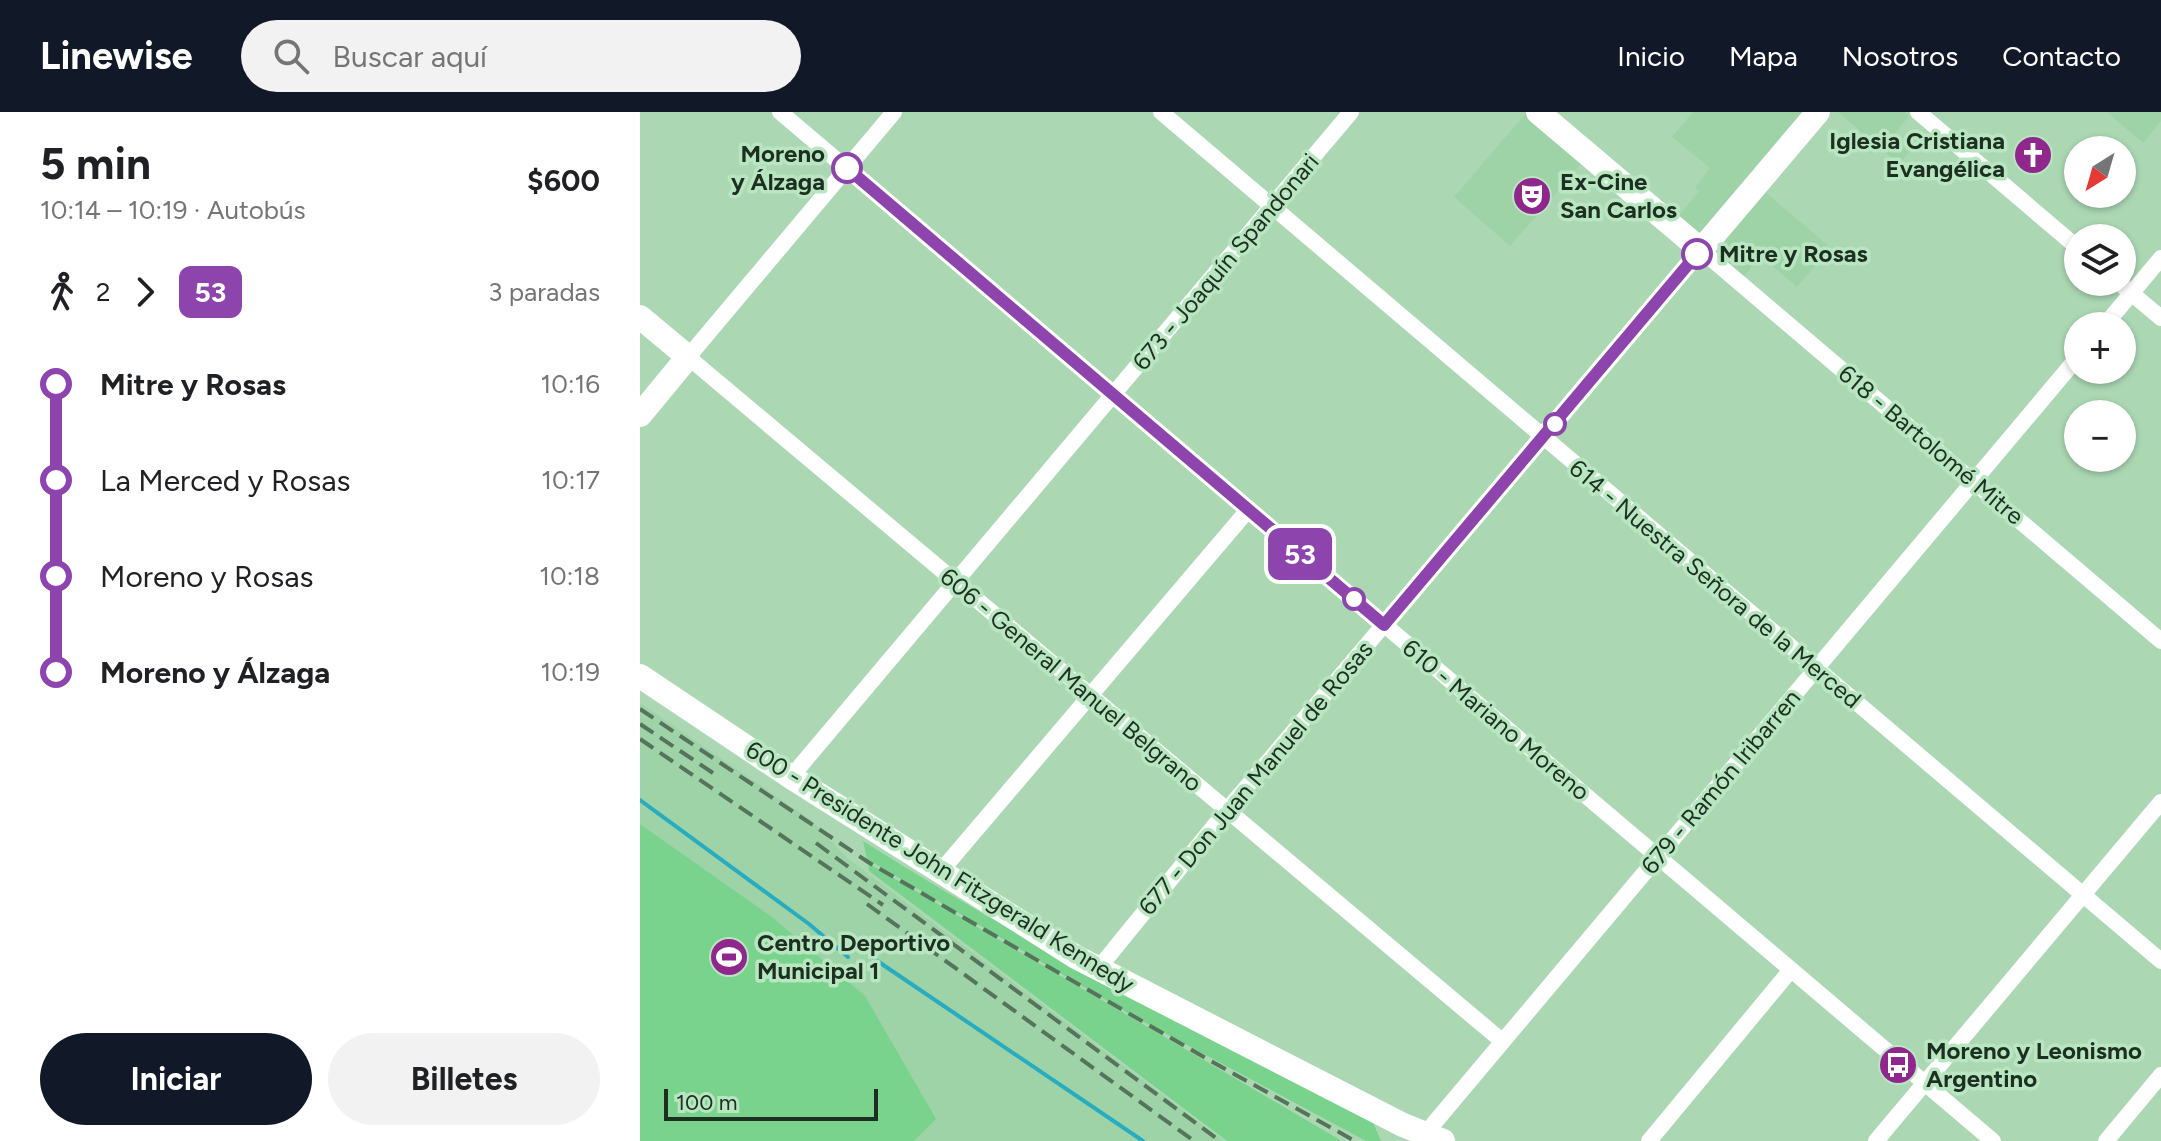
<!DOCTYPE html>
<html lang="es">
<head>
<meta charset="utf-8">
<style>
	:root { --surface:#fff; --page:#f2f2f2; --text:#202124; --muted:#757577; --accent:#111827 }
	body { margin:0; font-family:Figtree,sans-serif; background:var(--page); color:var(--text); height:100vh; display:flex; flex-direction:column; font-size:30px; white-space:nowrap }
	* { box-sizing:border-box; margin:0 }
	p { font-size:26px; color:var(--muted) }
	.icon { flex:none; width:44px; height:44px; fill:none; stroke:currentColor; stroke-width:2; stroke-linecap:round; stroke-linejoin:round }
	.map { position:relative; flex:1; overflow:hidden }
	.details { display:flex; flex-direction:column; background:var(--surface); width:640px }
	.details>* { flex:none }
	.badge { padding:0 16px; border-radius:12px; font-size:28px; line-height:52px }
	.needle { width:52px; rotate:217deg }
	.tools { position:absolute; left:1424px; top:24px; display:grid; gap:16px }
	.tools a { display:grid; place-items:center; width:72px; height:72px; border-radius:50%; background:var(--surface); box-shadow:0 2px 6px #0004; font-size:40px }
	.scale { position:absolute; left:24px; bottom:20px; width:214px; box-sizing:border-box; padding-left:8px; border:4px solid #1d2f21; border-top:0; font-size:22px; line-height:28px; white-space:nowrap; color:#1d2f21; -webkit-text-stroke:6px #b8e6c0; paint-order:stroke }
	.map>.badge { position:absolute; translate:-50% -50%; box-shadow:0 0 0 4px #fff }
	.legs { display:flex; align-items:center; gap:12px; height:88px; padding:0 40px; font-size:26px }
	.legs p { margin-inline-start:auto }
	.overview { display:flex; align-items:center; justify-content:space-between; height:136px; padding:0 40px }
	h1 { font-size:44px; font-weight:700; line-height:60px }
	.action { display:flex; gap:16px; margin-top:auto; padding:16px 40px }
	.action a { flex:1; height:92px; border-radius:48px; background:var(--accent); color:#fff; font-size:32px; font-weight:700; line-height:92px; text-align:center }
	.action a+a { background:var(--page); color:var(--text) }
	ul { padding:0 40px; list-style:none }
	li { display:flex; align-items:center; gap:28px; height:96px; font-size:30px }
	li i { display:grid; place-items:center; width:12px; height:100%; margin:0 10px; background:currentColor }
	li i::after { content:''; width:20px; height:20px; margin:-10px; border:6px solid; border-radius:50%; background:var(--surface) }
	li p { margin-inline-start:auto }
	li:first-child i { background:linear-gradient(#0000 50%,currentColor 0) }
	li:last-child i { background:linear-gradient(currentColor 50%,#0000 0) }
	header { display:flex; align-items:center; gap:48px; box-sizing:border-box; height:112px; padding:0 40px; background:var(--accent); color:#fff }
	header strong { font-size:38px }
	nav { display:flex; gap:44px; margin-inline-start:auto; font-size:28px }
	.search { width:560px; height:72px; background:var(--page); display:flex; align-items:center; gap:20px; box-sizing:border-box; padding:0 28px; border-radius:44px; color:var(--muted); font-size:30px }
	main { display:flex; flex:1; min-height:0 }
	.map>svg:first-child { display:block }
	.built { fill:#9ed2a7 }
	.green { fill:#79d38d }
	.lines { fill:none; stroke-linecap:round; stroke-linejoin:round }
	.stream { stroke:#28acbf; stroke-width:4 }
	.street { stroke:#fff; stroke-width:16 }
	.secondary { stroke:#fff; stroke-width:24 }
	.rail { stroke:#56735c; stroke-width:4; stroke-dasharray:16 8; stroke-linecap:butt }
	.line-1-casing { stroke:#fff; stroke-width:18 }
	.line-1 { stroke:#8e44ad; stroke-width:12 }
	.stop-1-dot { fill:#fff; stroke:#8e44ad; stroke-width:4 }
	.labels { text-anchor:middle; stroke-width:7; stroke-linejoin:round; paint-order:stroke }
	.poi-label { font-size:24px; font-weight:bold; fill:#1d2f21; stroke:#b8e6c0; text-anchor:start }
	.stop-label { font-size:24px; font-weight:bold; fill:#1d2f21; stroke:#b8e6c0; text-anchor:end }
	.street-label { font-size:24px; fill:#1d2f21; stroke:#b8e6c0 }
</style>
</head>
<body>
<header>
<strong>Linewise</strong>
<div class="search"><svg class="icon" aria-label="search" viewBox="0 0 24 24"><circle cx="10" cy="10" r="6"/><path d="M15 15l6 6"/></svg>Buscar aquí</div>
<nav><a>Inicio</a><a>Mapa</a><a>Nosotros</a><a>Contacto</a></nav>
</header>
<main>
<section class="details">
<div class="overview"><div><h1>5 min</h1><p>10:14 – 10:19 · Autobús</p></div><b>$600</b></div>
<div class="legs"><svg class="icon" aria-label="walk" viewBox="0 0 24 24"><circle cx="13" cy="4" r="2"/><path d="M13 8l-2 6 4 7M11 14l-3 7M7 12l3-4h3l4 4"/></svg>2<svg class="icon" aria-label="forward" viewBox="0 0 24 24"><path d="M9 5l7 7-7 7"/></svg><b class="badge" style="background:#8e44ad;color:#fff">53</b><p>3 paradas</p></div>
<ul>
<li><i style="color:#8e44ad"></i><b>Mitre y Rosas</b><p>10:16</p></li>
<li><i style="color:#8e44ad"></i><span>La Merced y Rosas</span><p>10:17</p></li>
<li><i style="color:#8e44ad"></i><span>Moreno y Rosas</span><p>10:18</p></li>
<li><i style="color:#8e44ad"></i><b>Moreno y Álzaga</b><p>10:19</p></li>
</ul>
<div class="action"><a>Iniciar</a><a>Billetes</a></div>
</section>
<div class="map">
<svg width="1521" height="1029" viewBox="0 0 1521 1029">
	<rect width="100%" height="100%" fill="#abd8b3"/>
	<!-- built -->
	<g class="built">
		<path d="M1053,0H1165L1063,120H1058L1037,106L1059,79L1055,75L1070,56L1032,25Z"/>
		<path d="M1198,0H1265L1269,4L1252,25L1269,40L1259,52Z"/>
		<path d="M1467,0H1521V9L1503,31Z"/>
		<path d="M886,1L943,50L870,134L814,85Z"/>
		<path d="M1124,79L1191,136L1157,175L1121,144L1104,164L1078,143L1077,136Z"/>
		<path d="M0,591L171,708L206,745L228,762L584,1029H274L296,1007L132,805L0,712Z"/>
	</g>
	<!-- green -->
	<g class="green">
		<path d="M0,712L132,805L225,884L296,1007L274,1029H0Z"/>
		<path d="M223,729C387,833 559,920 732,1008L741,1029H726L493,904L227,747Z"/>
		<path d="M228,751L702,1029H587L229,759Z"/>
	</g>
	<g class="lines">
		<!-- stream -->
		<g class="stream">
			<path d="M0,688L169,812L208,845"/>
			<path d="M230,844L503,1029"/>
		</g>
		<!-- street -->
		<g class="street">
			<path d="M140,0L1353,1029"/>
			<path d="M254,0L48,245L862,929"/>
			<path d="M521,0L1521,849"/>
			<path d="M1278,0L1438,136"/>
			<path d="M1478,170L1521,206"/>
			<path d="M1464,214L1521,146"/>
			<path d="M151,665L711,0"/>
			<path d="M301,759L608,398"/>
			<path d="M458,857L587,698L1061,138L1521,529"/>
			<path d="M785,1022L1438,245"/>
			<path d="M1009,1029L1150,859"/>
			<path d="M1236,1029L1521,690"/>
			<path d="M1466,1029L1521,963"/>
		</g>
		<!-- secondary -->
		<g class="secondary">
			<path d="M898,0L1061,138L1178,0"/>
			<path d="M0,205L48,245L0,303"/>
			<path d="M0,564L151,665L436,845L763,1013L803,1029"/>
		</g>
		<!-- rail -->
		<g class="rail">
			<path d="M0,597L228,750L569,948L715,1029"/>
			<path d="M0,612L73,661"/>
			<path d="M0,627L243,793"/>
			<path d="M176,731L580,1029"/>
			<path d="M227,792L554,1029"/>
		</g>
	</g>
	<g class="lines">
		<!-- line-1 casing -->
		<g class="line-1-casing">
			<path id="line-1" d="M207,56L744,513L1057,142"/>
		</g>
		<!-- line-1 -->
		<use href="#line-1" class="line-1"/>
	</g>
	<!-- icons -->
	<defs>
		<g id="church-disc" transform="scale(2)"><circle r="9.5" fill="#90278c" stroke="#b8e6c0"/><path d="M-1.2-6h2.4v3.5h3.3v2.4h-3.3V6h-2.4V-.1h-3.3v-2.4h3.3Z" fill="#fff"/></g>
		<g id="theatre-disc" transform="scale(2)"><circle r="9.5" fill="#90278c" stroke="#b8e6c0"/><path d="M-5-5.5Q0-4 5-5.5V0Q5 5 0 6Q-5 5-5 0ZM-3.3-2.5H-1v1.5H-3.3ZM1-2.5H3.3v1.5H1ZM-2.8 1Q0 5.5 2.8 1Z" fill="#fff"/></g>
		<g id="stadium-disc" transform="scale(2)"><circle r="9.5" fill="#90278c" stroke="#b8e6c0"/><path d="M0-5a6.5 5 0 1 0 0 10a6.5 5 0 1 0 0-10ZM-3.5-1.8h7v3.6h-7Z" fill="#fff"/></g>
		<g id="bus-disc" transform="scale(2)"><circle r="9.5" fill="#90278c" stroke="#b8e6c0"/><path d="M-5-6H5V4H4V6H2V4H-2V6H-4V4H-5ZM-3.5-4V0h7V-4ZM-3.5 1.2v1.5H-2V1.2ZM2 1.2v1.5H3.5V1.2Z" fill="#fff"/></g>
	</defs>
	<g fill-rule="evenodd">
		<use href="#church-disc" x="1393" y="43"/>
		<use href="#theatre-disc" x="892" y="84"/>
		<use href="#stadium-disc" x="89" y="845"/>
		<use href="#bus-disc" x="1258" y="953"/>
	</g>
	<!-- markers -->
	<g class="stop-1-dot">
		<circle cx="207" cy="56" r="14"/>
		<circle cx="1057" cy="142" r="14"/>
		<circle cx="915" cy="312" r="10"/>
		<circle cx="714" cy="487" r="10"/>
	</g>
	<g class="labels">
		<!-- poi labels -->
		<g class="poi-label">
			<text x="1365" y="37" text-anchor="end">Iglesia Cristiana<tspan x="1365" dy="28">Evangélica</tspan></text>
			<text x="920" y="78">Ex-Cine<tspan x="920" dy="28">San Carlos</tspan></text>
			<text x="117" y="839">Centro Deportivo<tspan x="117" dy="28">Municipal 1</tspan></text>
			<text x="1286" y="947">Moreno y Leonismo<tspan x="1286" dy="28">Argentino</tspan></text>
		</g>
		<!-- stop labels -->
		<g class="stop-label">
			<text x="185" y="50">Moreno<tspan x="185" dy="28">y Álzaga</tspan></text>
			<text x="1079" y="150" text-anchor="start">Mitre y Rosas</text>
		</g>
		<!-- street labels -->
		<g class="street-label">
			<text transform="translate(586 150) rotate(-50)" y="8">673 - Joaquín Spandonari</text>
			<text transform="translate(1291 333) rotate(40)" y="8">618 - Bartolomé Mitre</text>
			<text transform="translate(1075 472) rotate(40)" y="8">614 - Nuestra Señora de la Merced</text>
			<text transform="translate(431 568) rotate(40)" y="8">606 - General Manuel Belgrano</text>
			<text transform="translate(856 608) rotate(40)" y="8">610 - Mariano Moreno</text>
			<text transform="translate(616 666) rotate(-50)" y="8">677 - Don Juan Manuel de Rosas</text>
			<text transform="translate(1081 670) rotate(-50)" y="8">679 - Ramón Iribarren</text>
			<text transform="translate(300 755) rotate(32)" y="8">600 - Presidente John Fitzgerald Kennedy</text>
		</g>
	</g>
</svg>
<div class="tools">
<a><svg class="needle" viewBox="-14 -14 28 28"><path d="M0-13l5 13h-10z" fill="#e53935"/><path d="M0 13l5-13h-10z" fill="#757577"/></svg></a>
<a><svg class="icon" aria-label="layers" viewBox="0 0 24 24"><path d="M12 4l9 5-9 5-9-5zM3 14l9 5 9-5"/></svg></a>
<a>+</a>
<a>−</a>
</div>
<div class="scale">100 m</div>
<b class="badge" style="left:660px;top:442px;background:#8e44ad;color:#fff">53</b>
</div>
</main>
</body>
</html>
